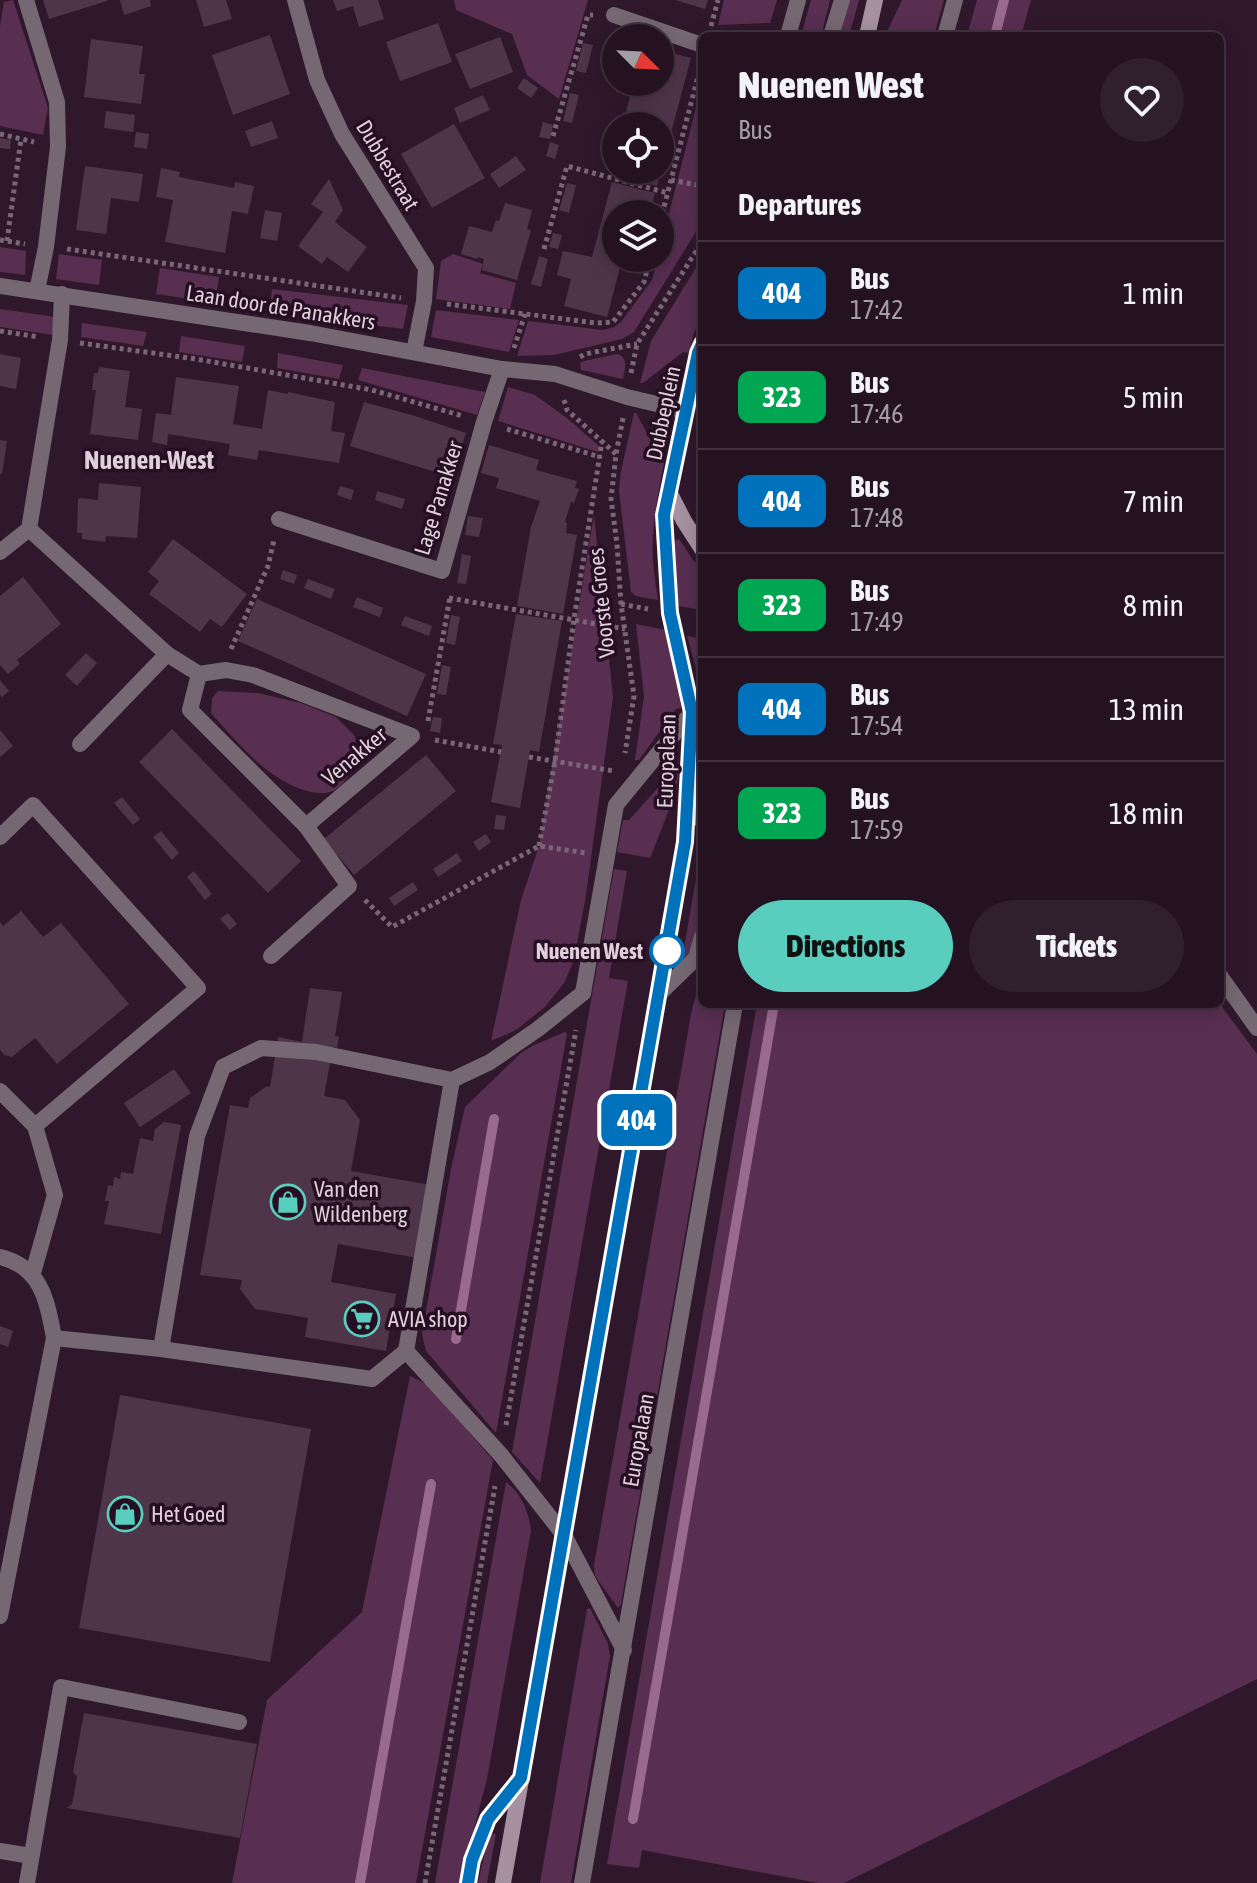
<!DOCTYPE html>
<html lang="en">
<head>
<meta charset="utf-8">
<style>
	:root { --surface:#241221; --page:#30202e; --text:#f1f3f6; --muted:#a39ea5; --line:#41323f; --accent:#59cebf }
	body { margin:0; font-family:"Asap Condensed",sans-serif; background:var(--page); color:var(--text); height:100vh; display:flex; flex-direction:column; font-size:30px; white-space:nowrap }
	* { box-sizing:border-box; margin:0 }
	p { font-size:26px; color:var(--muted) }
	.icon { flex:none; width:44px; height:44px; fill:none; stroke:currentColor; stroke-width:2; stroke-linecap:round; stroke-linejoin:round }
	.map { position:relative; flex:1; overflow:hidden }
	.panel { position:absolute; left:698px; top:32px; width:526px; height:976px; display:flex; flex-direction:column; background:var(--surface); border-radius:12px; box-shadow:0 4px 20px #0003,0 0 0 2px var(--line) }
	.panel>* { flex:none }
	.badge { padding:0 16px; border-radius:12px; font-size:28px; line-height:52px }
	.needle { width:52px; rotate:114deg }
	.buttons { position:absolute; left:602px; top:24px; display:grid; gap:16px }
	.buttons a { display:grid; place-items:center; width:72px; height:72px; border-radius:50%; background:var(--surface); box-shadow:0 4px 20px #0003,0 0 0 2px var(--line); font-size:40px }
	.map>.badge { position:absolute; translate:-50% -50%; box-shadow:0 0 0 4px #fff }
	h2 { padding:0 40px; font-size:30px; line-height:72px }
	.round { display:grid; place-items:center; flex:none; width:84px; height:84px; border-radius:42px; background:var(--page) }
	.headline { display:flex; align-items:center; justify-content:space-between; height:136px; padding:0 40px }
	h1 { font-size:38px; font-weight:800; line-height:60px }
	.cta { display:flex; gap:16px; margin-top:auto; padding:16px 40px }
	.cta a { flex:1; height:92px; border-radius:48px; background:var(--accent); color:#111; font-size:32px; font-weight:800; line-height:92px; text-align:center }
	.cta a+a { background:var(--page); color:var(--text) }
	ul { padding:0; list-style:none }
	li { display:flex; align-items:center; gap:24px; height:104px; padding:0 40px; border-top:2px solid var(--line) }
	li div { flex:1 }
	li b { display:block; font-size:30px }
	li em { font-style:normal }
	li .badge { min-width:88px; font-weight:700; text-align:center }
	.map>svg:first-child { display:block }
	.green { fill:#582e51 }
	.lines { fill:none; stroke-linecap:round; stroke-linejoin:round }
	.stream { stroke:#986a8f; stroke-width:10 }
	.building { fill:#4f354a }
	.path { stroke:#7b6677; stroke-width:5; stroke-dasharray:4 4; stroke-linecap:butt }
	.service { stroke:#766872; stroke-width:16 }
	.minor { stroke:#766872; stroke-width:16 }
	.tertiary { stroke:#766872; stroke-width:16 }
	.secondary { stroke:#a691a1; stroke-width:16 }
	.line-casing { stroke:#fff; stroke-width:18 }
	.line { stroke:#0072bc; stroke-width:12 }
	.stop-dot { fill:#fff; stroke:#0072bc; stroke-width:4 }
	.labels { text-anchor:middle; stroke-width:7; stroke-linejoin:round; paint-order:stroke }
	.street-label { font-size:22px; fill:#dfcfdb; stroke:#260f22 }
	.stop-label { font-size:22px; font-weight:bold; fill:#dfcfdb; stroke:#260f22; text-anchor:end }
	.poi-label { font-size:22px; fill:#dfcfdb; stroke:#260f22; text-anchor:start }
	.quarter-label { font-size:26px; font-weight:bold; fill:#dfcfdb; stroke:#260f22 }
</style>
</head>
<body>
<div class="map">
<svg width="1257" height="1883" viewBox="0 0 1257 1883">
	<rect width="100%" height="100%" fill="#30182c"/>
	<!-- green -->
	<g class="green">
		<path d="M13,0L48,108L43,135L0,126V26L4,2Z"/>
		<path d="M454,0H588L559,99L527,75L512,34L456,10Z"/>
		<path d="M724,0H777L770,23L718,25Z"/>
		<path d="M811,0H830L821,36H801Z"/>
		<path d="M848,0H859L849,36H838Z"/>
		<path d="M902,0H944L934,36H885Z"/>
		<path d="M977,0H1031L1021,36H967Z"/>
		<path d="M702,84V222L634,332L622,339L554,355L517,356L528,321L603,330L614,327L621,322L652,280L658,258H660V249Z"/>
		<path d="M0,247L26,251L25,275L0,272Z"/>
		<path d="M59,254L102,260L99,285L56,279Z"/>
		<path d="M453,254L483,264L480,273L516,283L510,309L436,299L441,261Z"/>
		<path d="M702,258V315L694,333L689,353L683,352L643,383H640L651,341Z"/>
		<path d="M160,268L219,277L215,303L156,294Z"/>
		<path d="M272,289L408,305L403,329L278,313L270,307Z"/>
		<path d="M0,309L56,317L53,335L0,327Z"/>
		<path d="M436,310L519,320L509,352L431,337Z"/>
		<path d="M82,323L147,332L143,346L81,337Z"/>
		<path d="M181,336L245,346L242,362L179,352Z"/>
		<path d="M278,353L343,365L339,379L277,368Z"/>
		<path d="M617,354C629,358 625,369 623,379L581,370L580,363L584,361Z"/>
		<path d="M362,368L485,392L477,415L358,380Z"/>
		<path d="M508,387L535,395L567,418L599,446L598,452L498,421Z"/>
		<path d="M634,413H636L660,457L665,458C658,492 651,527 653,561C654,574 656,587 658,600L636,596L631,592L619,491L621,471Z"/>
		<path d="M594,515L613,697L586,895L574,960L564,983L545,1007L516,1030L491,1041L521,900L539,846Z"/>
		<path d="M677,539L680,540L693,560L702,568V610L679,606L675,584L673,544Z"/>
		<path d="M636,624L665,630L675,667L681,708L676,709L639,760H635L644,696Z"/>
		<path d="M687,636L702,639V735L696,668Z"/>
		<path d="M218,691L258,693L301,703L336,717L355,736C357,755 355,765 344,782C325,808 281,782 262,766C243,750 227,731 211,713L212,698Z"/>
		<path d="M674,770L679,771L676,792L650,858L617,852L623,820H629Z"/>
		<path d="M702,845V902L694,943L688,960L682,959Z"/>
		<path d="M614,869L627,871L609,978L628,981L540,1483L512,1452Z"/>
		<path d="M702,974V1004H725L621,1604L618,1608L595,1576L594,1565L692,1009Z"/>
		<path d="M757,1004H1220L1257,1054V1679L844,1883H818L642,1850L639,1868L607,1864Z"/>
		<path d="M565,1032L567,1034L496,1433L426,1351L422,1334L451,1169L465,1107L521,1053L534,1045Z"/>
		<path d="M410,1376L428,1385L493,1460L416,1883H232L267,1700L362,1612Z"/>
		<path d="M506,1482C521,1492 529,1513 531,1531L487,1779L460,1883H435Z"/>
		<path d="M590,1608L608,1644L610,1656L571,1883H540L587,1609Z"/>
		<path d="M489,1834H496L487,1883H478Z"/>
	</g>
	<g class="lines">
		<!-- stream -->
		<g class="stream">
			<path d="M995,36L1004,0"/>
			<path d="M456,1339L494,1119"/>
			<path d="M633,1819L774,1004"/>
			<path d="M360,1883L431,1484"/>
		</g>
	</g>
	<!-- building -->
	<g class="building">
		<path d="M43,0H107V1L49,19Z"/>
		<path d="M120,0H150L151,6L124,15Z"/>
		<path d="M196,0H226L232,19L204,27Z"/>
		<path d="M333,0H378L384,19L359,27L353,6L337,11Z"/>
		<path d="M675,0H708L705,9Z"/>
		<path d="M438,23L452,62L400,81L386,42Z"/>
		<path d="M270,35L290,94L233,115L212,55Z"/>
		<path d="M500,37L513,72L470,89L455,54Z"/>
		<path d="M91,39L143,46L139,74H145L141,104L84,97Z"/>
		<path d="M583,43L593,45L586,73L576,71Z"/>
		<path d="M660,50L691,58L661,170L660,126H623L630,96L616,92L619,82H660Z"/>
		<path d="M524,78L538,88L531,98L517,88Z"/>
		<path d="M570,93L579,95L572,123L563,121Z"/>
		<path d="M483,95L490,110L460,123L454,108Z"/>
		<path d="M106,111L135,115L133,132L104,128Z"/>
		<path d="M272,121L278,138L251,147L245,131Z"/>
		<path d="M543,122L553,125L550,139L539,137Z"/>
		<path d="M454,124L485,178L432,208L401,154Z"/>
		<path d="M136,132L149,134L147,149L134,147Z"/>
		<path d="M0,138L11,140L10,149L0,148Z"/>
		<path d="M550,142L559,145L555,159L546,156Z"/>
		<path d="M615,153L616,170H661L657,186L610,173Z"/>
		<path d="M516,156L526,170L499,188L490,174Z"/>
		<path d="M85,166L143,174L139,202L111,198L106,234L76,230Z"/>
		<path d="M161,168L180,172L179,177L234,188L235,182L254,186L248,214L232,211L225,253L165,242L173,200L156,197Z"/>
		<path d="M329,179L343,210L335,222L367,247L348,272L327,257L322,264L298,246L323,212L311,204Z"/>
		<path d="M612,182L655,193L649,214H616V258H637L634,270L620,267L607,317L564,306L571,279L557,275L563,251L592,257Z"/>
		<path d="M567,183L576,185L569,213L559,210Z"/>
		<path d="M505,203L532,210L527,229L531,230L517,280L482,270L484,259L478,257L477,259L461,254L469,226L492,232L496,220L499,221Z"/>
		<path d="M265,210L282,213L277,241L260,238Z"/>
		<path d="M553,233L562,235L558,249L549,247Z"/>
		<path d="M539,256L548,259L541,287L531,284Z"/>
		<path d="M0,354L21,358L16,389L0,386Z"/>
		<path d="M99,367L130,371L125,407L142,409L138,440L90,434L96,390H92L94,373H98Z"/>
		<path d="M176,377L239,386L233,424L262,429L268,390L288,394V392L335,402L331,431L345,433L339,463L259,450L257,460L228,455L230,444L168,434L167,445L152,442L156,413L171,415Z"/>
		<path d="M364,402L415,416L466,433L452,477L350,446Z"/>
		<path d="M0,440L7,441L2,474H0Z"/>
		<path d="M489,445L539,460L536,470L577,481L575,488L579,489L574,503L571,502L565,522L567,523L566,533L577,535L563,614L517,606L531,527L540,501L496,488L499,478L481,473Z"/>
		<path d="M99,483L141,487L137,538L106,536L105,542L82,539V533H77L78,499L80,498L98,500Z"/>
		<path d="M340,486L354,490L351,500L337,495Z"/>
		<path d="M377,491L405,499L402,509L375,500Z"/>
		<path d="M428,506L441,510L439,519L425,515Z"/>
		<path d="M468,516L483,518L479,537L465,535Z"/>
		<path d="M173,539L247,594L222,627L210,619L200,632L149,594L159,581L148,572Z"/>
		<path d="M462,554L471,556L466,584L457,583Z"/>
		<path d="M283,570L297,575L294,584L280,579Z"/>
		<path d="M23,577L61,624L17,660L20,664L8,674L0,665V596Z"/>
		<path d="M308,579L335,589L331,599L304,588Z"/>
		<path d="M357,597L383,608L380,617L353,607Z"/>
		<path d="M257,599L426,674L407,716L238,641Z"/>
		<path d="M516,614L562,621L539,752L530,750L520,808L491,802L502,745L493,744Z"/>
		<path d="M451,615L460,617L455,645L446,643Z"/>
		<path d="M405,616L432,626L429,636L401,625Z"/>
		<path d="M86,653L97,663L77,686L65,675Z"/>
		<path d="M442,665L451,667L446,695L437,694Z"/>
		<path d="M0,680L9,691L2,697L0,695Z"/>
		<path d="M433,717L442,718L440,733L430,731Z"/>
		<path d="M172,729L301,861L268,893L139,762Z"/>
		<path d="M0,730L13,746L0,757Z"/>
		<path d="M426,755L456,791L354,875L324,839Z"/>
		<path d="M122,797L140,819L133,825L114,803Z"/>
		<path d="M496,815L506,816L504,830L494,829Z"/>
		<path d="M161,831L179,853L172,860L153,837Z"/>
		<path d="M486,834L491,842L479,851L473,842Z"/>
		<path d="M457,853L462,861L438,877L433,869Z"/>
		<path d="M194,871L212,894L205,900L187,877Z"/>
		<path d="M413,882L418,890L394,906L389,898Z"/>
		<path d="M21,911L43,937L61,923L129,1004L57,1064L35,1038L12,1057L4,1055L0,1050V922L3,926Z"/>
		<path d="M228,913L237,924L230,930L220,919Z"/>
		<path d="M310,988L342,992L335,1036L339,1037L337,1048L333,1047L324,1096L345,1100L360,1120L351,1171L442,1187L429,1260L338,1244L331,1282L396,1294L386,1351L305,1337L308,1318L255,1309L240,1289L242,1280L200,1275L230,1105L248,1108L250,1098L267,1086L270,1087L278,1037L302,1042Z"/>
		<path d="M174,1069L191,1093L140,1127L124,1103Z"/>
		<path d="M164,1122L181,1125L161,1234L104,1224L109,1201H105L108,1185L113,1186L114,1177L120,1179L121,1172L133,1174L140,1138L153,1141L155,1129Z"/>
		<path d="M0,1326L13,1331L8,1347L0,1344Z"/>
		<path d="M120,1395L311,1429L270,1662L79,1628Z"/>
		<path d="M84,1713L257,1744L240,1838L67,1808L72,1804L77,1777L73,1772Z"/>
	</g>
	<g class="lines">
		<!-- path -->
		<g class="path">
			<path d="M711,26L718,0"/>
			<path d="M0,134L34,142"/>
			<path d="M553,136L588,15H593"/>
			<path d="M671,180L702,186"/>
			<path d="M660,222L701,65"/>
			<path d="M0,240L25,244"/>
			<path d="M7,241L21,139"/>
			<path d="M67,249L401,298"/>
			<path d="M544,249L567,166L668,193"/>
			<path d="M447,304L596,323L613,322L644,282L650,258"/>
			<path d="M0,331L39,337"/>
			<path d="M80,343L196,359L372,390L463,416"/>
			<path d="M514,348L525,314"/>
			<path d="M580,357L585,354L637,344"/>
			<path d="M631,373L637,344L702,242"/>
			<path d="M564,400L567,410L616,454"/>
			<path d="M623,418L616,454L611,499L617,544L621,604L634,696L625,753"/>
			<path d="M507,429L600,457"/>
			<path d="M449,598L625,629"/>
			<path d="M621,604L648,609"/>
			<path d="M231,649L268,566L274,540"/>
			<path d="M428,721L450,597"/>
			<path d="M435,740L501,752"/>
			<path d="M529,757L614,771"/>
			<path d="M539,846L555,761L574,619L602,441"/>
			<path d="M365,900L392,927L539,846L586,853"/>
			<path d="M506,1425L576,1030"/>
			<path d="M425,1883L495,1486"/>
		</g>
		<!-- service -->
		<g class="service">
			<path d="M614,15L702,45"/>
			<path d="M831,36L842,0"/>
			<path d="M279,519L442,571L484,422L502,369"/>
			<path d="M80,744L167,654"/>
			<path d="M0,837L33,805L198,988L35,1126L55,1195L33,1273"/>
			<path d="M271,956L349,886L306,826"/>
			<path d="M659,994L696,958L702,937"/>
			<path d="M452,1080L406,1351L501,1455L564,1535"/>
			<path d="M0,1091L35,1126"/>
			<path d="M54,1338L161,1349L372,1379L406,1351"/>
			<path d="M161,1349L197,1136L223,1067L261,1048L316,1052L452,1080L490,1062L538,1029L583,993"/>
			<path d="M0,1851L31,1856"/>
			<path d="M27,1883L61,1687L239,1722"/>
			<path d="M468,1883L472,1860L488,1819L521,1778"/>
		</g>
		<!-- minor -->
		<g class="minor">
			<path d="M26,0L57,102L58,147L46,247L37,291"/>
			<path d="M295,0L317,80L342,134L426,268L424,301L414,352"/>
			<path d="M788,36L798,0"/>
			<path d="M945,36L955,0"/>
			<path d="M29,529L167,654L199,674L226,670L253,675L412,736L306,826L190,710L199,674"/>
			<path d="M0,552L29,529L60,340L62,294"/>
			<path d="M1220,976L1257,1028"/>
			<path d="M583,993L616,805L692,712"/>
			<path d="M0,1257C42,1267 47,1301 54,1338L0,1616"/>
			<path d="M564,1535L624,1650"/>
			<path d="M582,1883L735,1004"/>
		</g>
		<!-- tertiary -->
		<path class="tertiary" d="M0,286L310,333L502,369L555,374L627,397L686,411"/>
		<!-- secondary -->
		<g class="secondary">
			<path d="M867,36L875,0"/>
			<path d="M669,492L684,521L702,549"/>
			<path d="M693,818L702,787"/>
			<path d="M503,1883L685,842L692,712L670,613L664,515L698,353L702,344"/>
		</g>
	</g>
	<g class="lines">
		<!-- line casing -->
		<g class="line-casing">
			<path id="line" d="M468,1883L472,1860L488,1819L521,1778L685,842L692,712L670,613L664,515L698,353L702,344"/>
		</g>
		<!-- line -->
		<use href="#line" class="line"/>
	</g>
	<!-- icons -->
	<defs>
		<g id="shop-ring" transform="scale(1.8)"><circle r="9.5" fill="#260f22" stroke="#59cebf" stroke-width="1.5"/><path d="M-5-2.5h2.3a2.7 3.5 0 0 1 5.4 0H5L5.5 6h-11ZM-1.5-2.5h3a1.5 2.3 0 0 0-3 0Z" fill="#59cebf"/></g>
		<g id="supermarket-ring" transform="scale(1.8)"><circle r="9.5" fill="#260f22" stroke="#59cebf" stroke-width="1.5"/><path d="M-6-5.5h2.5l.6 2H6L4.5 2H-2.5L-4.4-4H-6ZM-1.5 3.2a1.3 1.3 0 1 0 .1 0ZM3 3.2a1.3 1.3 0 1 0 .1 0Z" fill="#59cebf"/></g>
	</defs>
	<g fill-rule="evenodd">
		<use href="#shop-ring" x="288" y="1202"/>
		<use href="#supermarket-ring" x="362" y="1319"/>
		<use href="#shop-ring" x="125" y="1514"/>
	</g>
	<!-- markers -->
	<circle class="stop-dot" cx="667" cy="951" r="16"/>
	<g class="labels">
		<!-- street labels -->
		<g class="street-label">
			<text transform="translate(388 165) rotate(59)" y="8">Dubbestraat</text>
			<text transform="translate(281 307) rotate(9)" y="8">Laan door de Panakkers</text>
			<text transform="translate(663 413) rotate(-78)" y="8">Dubbeplein</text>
			<text transform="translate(438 498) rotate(-73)" y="8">Lage Panakker</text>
			<text transform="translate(601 603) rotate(-96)" y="8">Voorste Groes</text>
			<text transform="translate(354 756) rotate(-40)" y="8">Venakker</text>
			<text transform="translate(666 761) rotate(-88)" y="8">Europalaan</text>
			<text transform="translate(638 1440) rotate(-80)" y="8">Europalaan</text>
		</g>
		<!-- stop labels -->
		<g class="stop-label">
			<text x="643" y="959">Nuenen West</text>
		</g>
		<!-- poi labels -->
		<g class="poi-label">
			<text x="314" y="1197">Van den<tspan x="314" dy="25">Wildenberg</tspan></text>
			<text x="388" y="1327">AVIA shop</text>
			<text x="151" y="1522">Het Goed</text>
		</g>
		<!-- quarter labels -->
		<g class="quarter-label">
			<text x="149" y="469">Nuenen-West</text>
		</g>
	</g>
</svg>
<div class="buttons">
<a><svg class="needle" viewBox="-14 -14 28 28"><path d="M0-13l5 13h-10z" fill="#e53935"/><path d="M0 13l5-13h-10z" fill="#a39ea5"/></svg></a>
<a><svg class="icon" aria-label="locate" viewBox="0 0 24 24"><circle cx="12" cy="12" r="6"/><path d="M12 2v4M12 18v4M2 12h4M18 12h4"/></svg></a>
<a><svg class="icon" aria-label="layers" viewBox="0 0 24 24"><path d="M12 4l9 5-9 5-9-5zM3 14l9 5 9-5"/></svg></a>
</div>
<b class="badge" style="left:637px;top:1120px;background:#0072bc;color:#fff">404</b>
<section class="panel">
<div class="headline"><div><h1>Nuenen West</h1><p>Bus</p></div><a class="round"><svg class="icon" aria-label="heart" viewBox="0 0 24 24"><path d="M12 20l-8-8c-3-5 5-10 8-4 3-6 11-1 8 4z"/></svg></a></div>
<h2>Departures</h2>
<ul>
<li><span class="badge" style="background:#0072bc;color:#fff">404</span><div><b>Bus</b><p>17:42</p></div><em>1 min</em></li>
<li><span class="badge" style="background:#00a651;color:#fff">323</span><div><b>Bus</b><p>17:46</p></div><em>5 min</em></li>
<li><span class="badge" style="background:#0072bc;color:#fff">404</span><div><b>Bus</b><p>17:48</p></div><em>7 min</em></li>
<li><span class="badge" style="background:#00a651;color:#fff">323</span><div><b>Bus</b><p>17:49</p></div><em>8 min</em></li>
<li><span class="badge" style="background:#0072bc;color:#fff">404</span><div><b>Bus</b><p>17:54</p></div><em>13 min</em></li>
<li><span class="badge" style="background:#00a651;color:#fff">323</span><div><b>Bus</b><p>17:59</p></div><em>18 min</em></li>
</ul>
<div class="cta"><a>Directions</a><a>Tickets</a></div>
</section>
</div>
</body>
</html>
